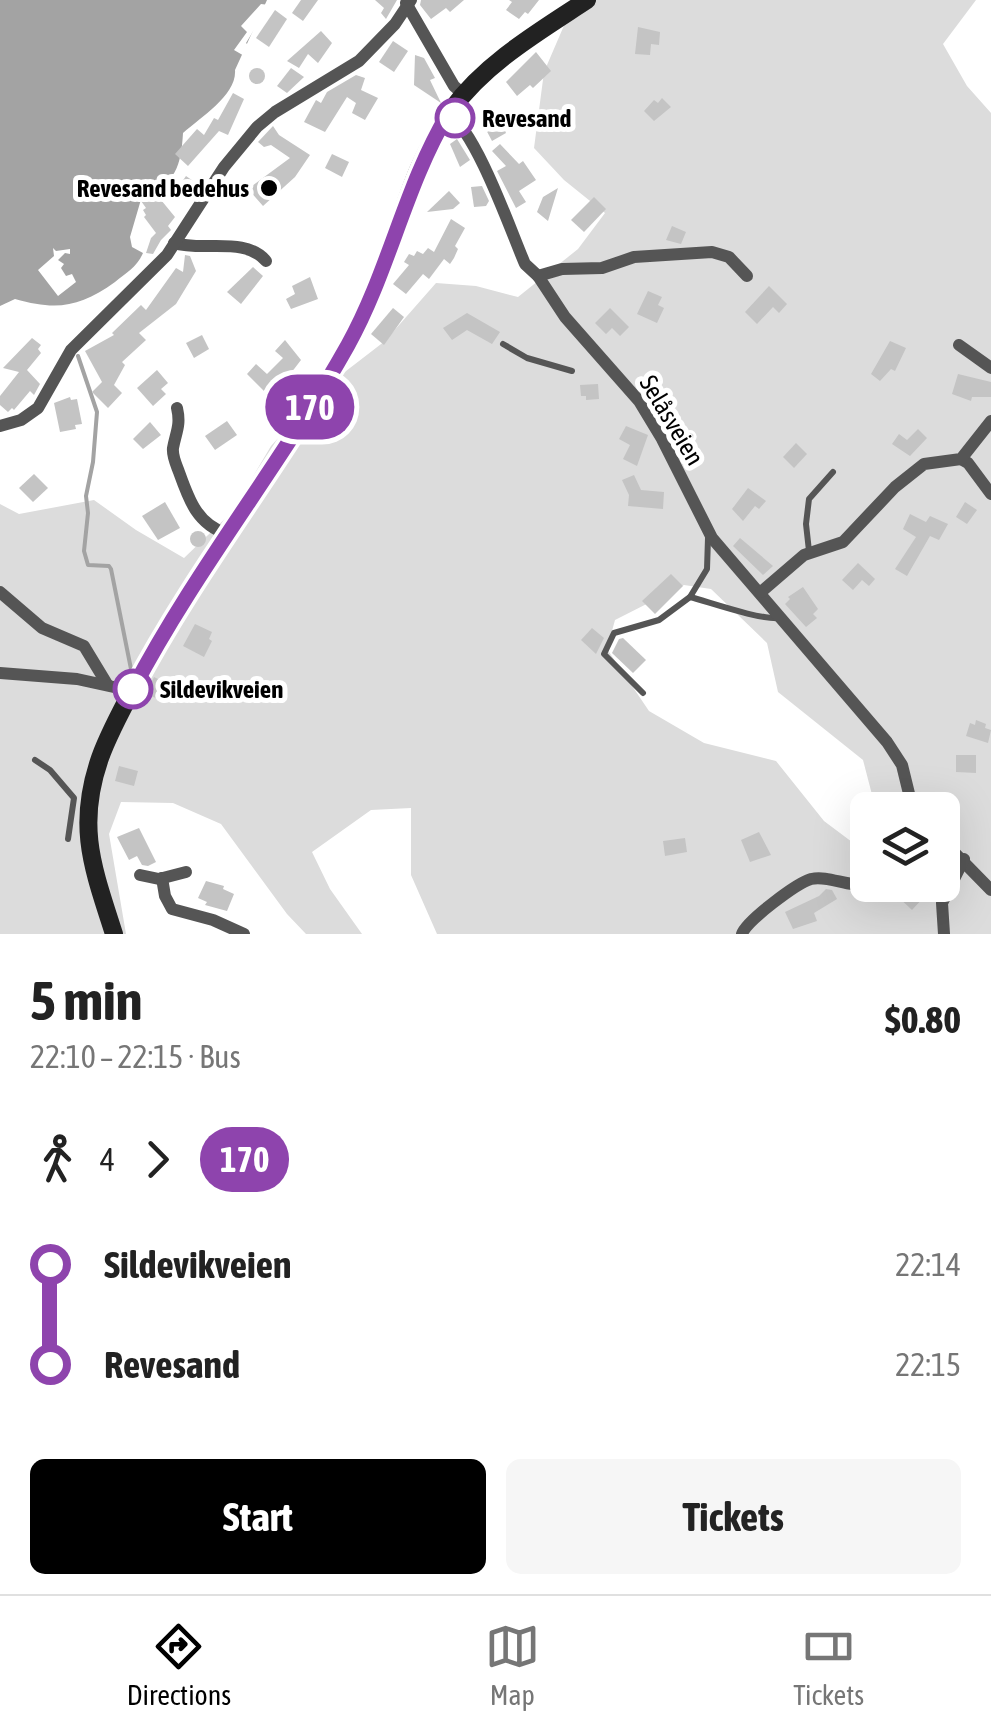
<!DOCTYPE html>
<html lang="en">
<head>
<meta charset="utf-8">
<style>
	:root { --surface:#fff; --page:#f6f6f6; --text:#222; --muted:#767676; --line:#e0e0e0; --accent:#000 }
	body { margin:0; font-family:"Asap Condensed",sans-serif; background:var(--page); color:var(--text); height:100vh; display:flex; flex-direction:column; font-size:38px; white-space:nowrap }
	* { box-sizing:border-box; margin:0 }
	p { font-size:32px; color:var(--muted) }
	.icon { flex:none; width:55px; height:55px; fill:none; stroke:currentColor; stroke-width:2; stroke-linecap:round; stroke-linejoin:round }
	.map { position:relative; height:934px; overflow:hidden }
	.side { display:flex; flex-direction:column; background:var(--surface); flex:1 }
	.side>* { flex:none }
	.badge { padding:0 20px; border-radius:32px; font-size:35px; line-height:65px }
	.fabs { position:absolute; left:850px; top:792px; display:grid; gap:20px }
	.fabs a { display:grid; place-items:center; width:110px; height:110px; border-radius:15px; background:var(--surface); box-shadow:0 10px 40px #0002; font-size:50px }
	.map>.badge { position:absolute; translate:-50% -50%; box-shadow:0 0 0 5px #fff }
	.legs { display:flex; align-items:center; gap:15px; height:110px; padding:0 30px; font-size:32px }
	.legs p { margin-inline-start:auto }
	.summary { display:flex; align-items:center; justify-content:space-between; height:170px; padding:0 30px }
	h1 { font-size:55px; font-weight:700; line-height:75px }
	.primary-button { display:flex; gap:20px; margin-top:auto; padding:20px 30px }
	.primary-button a { flex:1; height:115px; border-radius:15px; background:var(--accent); color:#fff; font-size:40px; font-weight:700; line-height:115px; text-align:center }
	.primary-button a+a { background:var(--page); color:var(--text) }
	ul { padding:0 30px; list-style:none }
	li { display:flex; align-items:center; gap:35px; height:100px; font-size:38px }
	li i { display:grid; place-items:center; width:15px; height:100%; margin:0 12px; background:currentColor }
	li i::after { content:''; width:25px; height:25px; margin:-12px; border:8px solid; border-radius:50%; background:var(--surface) }
	li p { margin-inline-start:auto }
	li:first-child i { background:linear-gradient(#0000 50%,currentColor 0) }
	li:last-child i { background:linear-gradient(currentColor 50%,#0000 0) }
	.dock { display:flex; justify-content:space-around; align-items:center; height:140px; border-top:2px solid var(--line); background:var(--surface); font-size:28px; color:var(--muted) }
	.dock a { display:grid; justify-items:center; gap:5px }
	.dock .current { color:var(--accent) }
	.map>svg:first-child { display:block }
	.green { fill:#dcdcdc; fill-rule:evenodd }
	.water { fill:#a3a3a3 }
	.pier { fill:#fff }
	.lines { fill:none; stroke-linecap:round; stroke-linejoin:round }
	.stream { stroke:#a3a3a3; stroke-width:4 }
	.building { fill:#c4c4c4 }
	.lane { stroke:#555; stroke-width:6 }
	.street { stroke:#555; stroke-width:12 }
	.secondary { stroke:#222; stroke-width:18 }
	.line-1-casing { stroke:#fff; stroke-width:22 }
	.line-1 { stroke:#8e44ad; stroke-width:15 }
	.stop-1-dot { fill:#fff; stroke:#8e44ad; stroke-width:5 }
	.poi-dot { fill:#000; stroke:#fff; stroke-width:4 }
	.labels { text-anchor:middle; stroke-width:10; stroke-linejoin:round; paint-order:stroke }
	.stop-label { font-size:25px; font-weight:bold; fill:#000; stroke:#fff; text-anchor:start }
	.poi-label { font-size:25px; font-weight:bold; fill:#000; stroke:#fff; text-anchor:end }
	.street-label { font-size:25px; fill:#000; stroke:#fff }
</style>
</head>
<body>
<div class="map">
<svg width="991" height="934" viewBox="0 0 991 934">
	<rect width="100%" height="100%" fill="#fff"/>
	<!-- green -->
	<path class="green" d="M575,0H976L943,44L967,86L991,113V934H437L411,875V808L371,810L312,852L330,889L362,934H306L287,914L221,824L173,803L121,802L109,834L126,934H0V504L19,514L94,500L136,530L184,558L232,512L271,446L324,388L385,341L436,283L476,286L518,297L578,249L605,213L564,180L534,148L544,72ZM684,585L711,589L767,643L778,692L863,760L876,810H942V885H868L867,828L852,842L824,821L776,761L704,743L649,711L607,649L615,620Z"/>
	<!-- water -->
	<path class="water" d="M0,0H267L235,70C237,95 201,117 183,133C181,166 176,184 142,196L130,237L132,247L143,253C137,267 126,273 115,282C80,307 57,311 15,299L0,306Z"/>
	<!-- pier -->
	<g class="pier">
		<path d="M261,4L269,5L246,43L250,47L246,57L234,50L247,32L241,26Z"/>
		<path d="M53,248L56,251L70,249V254L65,253L58,260L64,264L61,268L66,276L72,274L76,282L58,296L38,270L54,256Z"/>
	</g>
	<g class="lines">
		<!-- stream -->
		<path class="stream" d="M78,356L97,412L93,462L86,496L88,513L84,551L88,565L109,566L111,569L131,669"/>
	</g>
	<!-- building -->
	<g class="building">
		<path d="M301,0H318L303,21L292,13Z"/>
		<path d="M375,0H397L386,19L381,13L384,8Z"/>
		<path d="M421,0H464L450,12L446,8L431,19L420,5Z"/>
		<path d="M509,0H539L528,14L525,12L519,19L506,10L512,2Z"/>
		<path d="M275,10L287,19L269,47L256,38Z"/>
		<path d="M638,27L660,32L659,45L651,44L650,55L635,54Z"/>
		<path d="M321,31L332,43L318,63L308,54L299,68L287,61Z"/>
		<path d="M393,41L408,51L394,72L379,62Z"/>
		<path d="M536,52L551,71L533,88L530,85L517,96L506,82Z"/>
		<path d="M415,55L424,58L435,78L430,80L441,103L414,85Z"/>
		<circle cx="257" cy="76" r="8"/>
		<path d="M291,68L304,77L287,93L277,86Z"/>
		<path d="M356,75L365,78L361,90L378,98L365,120L352,113L356,103L347,97L325,132L304,122L316,100L321,103L327,92Z"/>
		<path d="M233,93L244,99L228,135L219,131L188,166L175,154L197,129L204,135L214,118L218,120Z"/>
		<path d="M662,98L671,107L654,121L644,111L654,100L658,103Z"/>
		<path d="M503,113L508,122L503,126L506,133L492,141L483,124Z"/>
		<path d="M273,126L279,135L310,155L295,177L263,206L248,189L290,158L271,145L264,147L258,142Z"/>
		<path d="M457,139L470,160L460,167L450,144Z"/>
		<path d="M500,144L519,164L523,161L536,180L519,191L526,202L516,208L497,171L506,166L492,151Z"/>
		<path d="M332,154L349,162L342,177L325,168Z"/>
		<path d="M186,176L199,185L190,198L177,189Z"/>
		<path d="M482,186L489,201L486,206L474,207L471,187Z"/>
		<path d="M558,188L551,211L548,221L537,212L543,197Z"/>
		<path d="M152,189L175,217L168,226L171,230L161,240L153,254L146,253L151,238L156,233L144,217L146,215L143,210L146,208L139,198Z"/>
		<path d="M449,191L460,203L453,209L427,212Z"/>
		<path d="M594,197L606,209L584,232L571,220Z"/>
		<path d="M451,219L465,228L455,246L458,249L454,258L450,264L444,259L429,279L423,274L406,294L393,284L409,265L404,262L409,254L414,256L417,251L423,254L428,248L434,252Z"/>
		<path d="M672,226L686,232L681,244L666,240Z"/>
		<path d="M185,255L190,256L196,271L176,304L139,333L146,340L122,362L125,365L114,385L122,393L108,408L92,392L102,382L85,351L114,335L112,333L141,305L146,310L176,268L183,272Z"/>
		<path d="M253,267L263,276L241,304L227,292Z"/>
		<path d="M310,277L318,299L291,309L286,299L295,294L292,286Z"/>
		<path d="M769,286L787,304L779,313L773,307L757,324L745,312Z"/>
		<path d="M648,291L662,297L658,305L664,308L657,323L637,314Z"/>
		<path d="M393,308L404,317L384,345L371,334Z"/>
		<path d="M610,308L629,327L620,336L612,328L606,334L595,323Z"/>
		<path d="M467,313L500,332L492,344L467,330L452,340L443,328Z"/>
		<path d="M202,335L209,349L194,358L186,343Z"/>
		<path d="M32,338L41,345L38,349L41,353L27,370L40,384L34,395L30,391L14,410L12,408L8,412L0,405V396L19,372L3,368Z"/>
		<path d="M285,340L301,360L278,390L271,383L264,391L247,374L256,364L267,374L283,358L275,351Z"/>
		<path d="M890,341L906,348L895,371L891,369L880,381L871,374Z"/>
		<path d="M157,370L168,383L161,389L166,394L153,406L137,388Z"/>
		<path d="M958,374L991,382V397H972L971,401L952,394Z"/>
		<path d="M598,384L599,399L586,400V396H581L580,385Z"/>
		<path d="M70,397L71,400L77,399L82,424L75,425L76,429L60,432L54,403Z"/>
		<path d="M227,421L237,435L215,450L205,436Z"/>
		<path d="M150,422L161,435L143,449L133,439Z"/>
		<path d="M626,426L648,435L637,466L623,459L630,445L619,439Z"/>
		<path d="M918,429L927,438L910,456L892,444L899,434L907,440Z"/>
		<path d="M796,443L807,454L794,468L783,457Z"/>
		<path d="M34,474L48,488L33,502L19,488Z"/>
		<path d="M634,475L641,490L664,492L663,509L628,506L629,495L622,480Z"/>
		<path d="M748,488L766,501L759,509L755,506L743,521L732,509Z"/>
		<path d="M165,502L180,528L158,540L142,516Z"/>
		<path d="M965,502L977,510L967,524L956,517Z"/>
		<path d="M910,514L926,522L930,516L948,524L939,540L930,536L907,576L895,569L916,537L903,529Z"/>
		<circle cx="198" cy="539" r="8"/>
		<path d="M740,538L773,566L763,575L733,546Z"/>
		<path d="M858,563L875,579L869,586L862,580L853,590L842,580Z"/>
		<path d="M671,574L683,586L655,614L642,601Z"/>
		<path d="M803,587L818,609L813,614L817,618L806,627L785,604L790,599L788,597Z"/>
		<path d="M195,624L212,632L209,639L212,641L204,657L183,646Z"/>
		<path d="M592,628L604,638L596,654L581,640Z"/>
		<path d="M623,638L646,660L633,673L612,653L619,639Z"/>
		<path d="M154,677L166,683L158,699L146,694Z"/>
		<path d="M976,720L986,724L985,728L991,730L988,743L966,736L970,723L975,725Z"/>
		<path d="M956,755H976V773L956,772Z"/>
		<path d="M119,766L138,771L134,786L115,781Z"/>
		<path d="M139,828L156,862L148,866L142,865L137,856L129,860L117,837Z"/>
		<path d="M759,832L771,855L750,862L741,840Z"/>
		<path d="M685,838L687,852L665,856L663,841Z"/>
		<path d="M206,881L224,886L223,889L234,894L227,911L205,905L207,902L198,898Z"/>
		<path d="M903,885L915,889L919,885H935L912,910L895,894Z"/>
		<path d="M826,889L832,890L837,899L814,913L817,921L793,929L785,912L819,896Z"/>
	</g>
	<g class="lines">
		<!-- lane -->
		<g class="lane">
			<path d="M503,344L527,358L572,371"/>
			<path d="M809,551L806,524L809,499L833,472"/>
			<path d="M690,597L707,569L708,538"/>
			<path d="M643,693L604,654L614,633L659,620L690,597C712,603 760,620 780,618"/>
			<path d="M35,760L50,770L74,798L68,839"/>
		</g>
		<!-- street -->
		<g class="street">
			<path d="M406,3L454,86L463,94"/>
			<path d="M448,113C477,133 510,229 525,264L538,276L565,317L639,401L662,439L712,538L887,742L902,765L913,810"/>
			<path d="M174,243C203,252 245,236 266,261"/>
			<path d="M538,276L562,269L602,268L634,257L712,252L729,257L747,276"/>
			<path d="M959,345L991,368"/>
			<path d="M177,408C181,425 176,432 173,448C172,456 176,464 179,472C189,500 197,524 227,534"/>
			<path d="M0,426L21,420L38,408L71,350L167,255L224,167L257,127L275,112L359,61L395,24L411,0"/>
			<path d="M961,459L968,463L991,494"/>
			<path d="M0,592L42,628L84,646L107,684"/>
			<path d="M761,592L804,555L843,542L895,487L924,464L961,459L991,421"/>
			<path d="M0,673L77,679L132,691"/>
			<path d="M942,840L991,890"/>
			<path d="M140,875L159,879L186,872"/>
			<path d="M162,878L165,896L172,909L213,920L244,934"/>
			<path d="M742,934C746,921 797,883 811,879C830,875 848,888 868,884"/>
			<path d="M944,934L942,903L964,859"/>
		</g>
		<!-- secondary -->
		<path class="secondary" d="M114,934C93,868 76,827 100,758C110,730 126,702 140,676C203,555 291,450 356,330C394,260 404,174 452,109C485,63 540,31 587,0"/>
	</g>
	<g class="lines">
		<!-- line-1 casing -->
		<g class="line-1-casing">
			<path id="line-1" d="M133,689C196,569 282,463 348,345C389,271 405,186 448,114L455,118"/>
		</g>
		<!-- line-1 -->
		<use href="#line-1" class="line-1"/>
	</g>
	<!-- markers -->
	<g class="stop-1-dot">
		<circle cx="455" cy="118" r="18"/>
		<circle cx="133" cy="689" r="18"/>
	</g>
	<circle class="poi-dot" cx="269" cy="188" r="10"/>
	<g class="labels">
		<!-- stop labels -->
		<g class="stop-label">
			<text x="482" y="127">Revesand</text>
			<text x="160" y="698">Sildevikveien</text>
		</g>
		<!-- poi labels -->
		<g class="poi-label">
			<text x="249" y="197">Revesand bedehus</text>
		</g>
		<!-- street labels -->
		<g class="street-label">
			<text transform="translate(672 420) rotate(59)" y="9">Selåsveien</text>
		</g>
	</g>
</svg>
<div class="fabs">
<a><svg class="icon" aria-label="layers" viewBox="0 0 24 24"><path d="M12 4l9 5-9 5-9-5zM3 14l9 5 9-5"/></svg></a>
</div>
<b class="badge" style="left:310px;top:407px;background:#8e44ad;color:#fff">170</b>
</div>
<section class="side">
<div class="summary"><div><h1>5 min</h1><p>22:10 – 22:15 · Bus</p></div><b>$0.80</b></div>
<div class="legs"><svg class="icon" aria-label="walk" viewBox="0 0 24 24"><circle cx="13" cy="4" r="2"/><path d="M13 8l-2 6 4 7M11 14l-3 7M7 12l3-4h3l4 4"/></svg>4<svg class="icon" aria-label="forward" viewBox="0 0 24 24"><path d="M9 5l7 7-7 7"/></svg><b class="badge" style="background:#8e44ad;color:#fff">170</b></div>
<ul>
<li><i style="color:#8e44ad"></i><b>Sildevikveien</b><p>22:14</p></li>
<li><i style="color:#8e44ad"></i><b>Revesand</b><p>22:15</p></li>
</ul>
<div class="primary-button"><a>Start</a><a>Tickets</a></div>
</section>
<nav class="dock">
<a class="current"><svg class="icon" aria-label="directions" viewBox="0 0 24 24"><path d="M12 3l9 9-9 9-9-9zM9 14v-3h6M13 9l2 2-2 2"/></svg>Directions</a>
<a><svg class="icon" aria-label="map" viewBox="0 0 24 24"><path d="M3 6l6-2 6 2 6-2v14l-6 2-6-2-6 2zM9 4v14M15 6v14"/></svg>Map</a>
<a><svg class="icon" aria-label="tickets" viewBox="0 0 24 24"><path d="M3 7h18v10H3zM15 7v10"/></svg>Tickets</a>
</nav>
</body>
</html>
